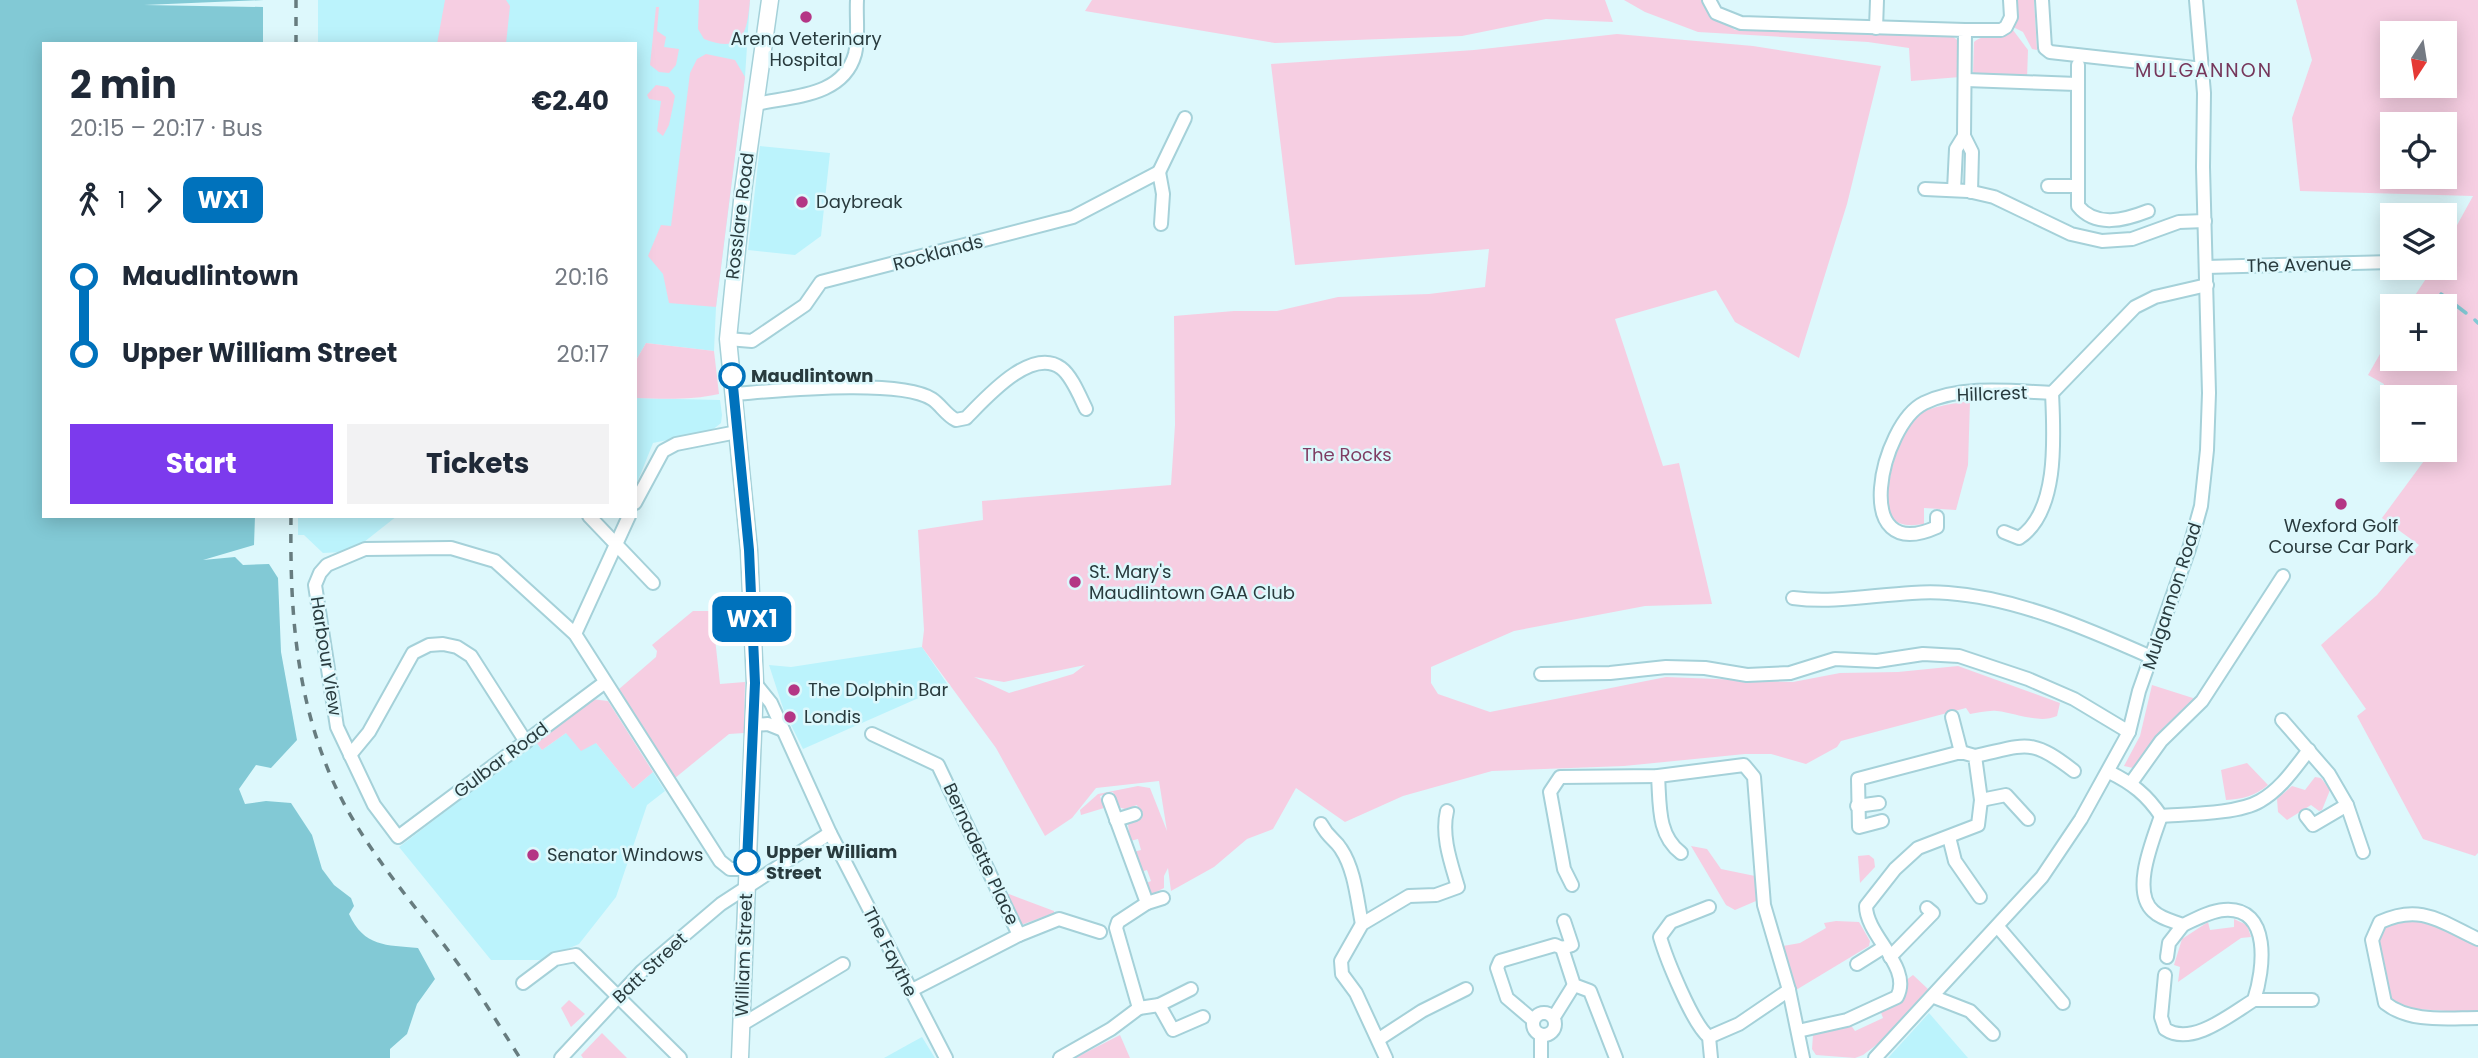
<!DOCTYPE html>
<html lang="en">
<head>
<meta charset="utf-8">
<style>
	:root { --surface:#fff; --page:#f2f2f3; --text:#1f2937; --muted:#747a83; --accent:#7c3aed }
	body { margin:0; font-family:Poppins,sans-serif; background:var(--page); color:var(--text); height:100vh; display:flex; flex-direction:column; font-size:26px; white-space:nowrap }
	* { box-sizing:border-box; margin:0 }
	p { font-size:23px; color:var(--muted) }
	.icon { flex:none; width:38px; height:38px; fill:none; stroke:currentColor; stroke-width:2; stroke-linecap:round; stroke-linejoin:round }
	.map { position:relative; flex:1; overflow:hidden }
	.side { position:absolute; left:42px; top:42px; width:595px; height:476px; display:flex; flex-direction:column; background:var(--surface); border-radius:0px; box-shadow:0 4px 18px #0003 }
	.side>* { flex:none }
	.badge { padding:0 14px; border-radius:10px; font-size:24px; line-height:46px }
	.needle { width:46px; rotate:192deg }
	.controls { position:absolute; left:2380px; top:21px; display:grid; gap:14px }
	.controls a { display:grid; place-items:center; width:77px; height:77px; border-radius:0px; background:var(--surface); box-shadow:0 4px 18px #0003; font-size:35px }
	.map>.badge { position:absolute; translate:-50% -50%; box-shadow:0 0 0 4px #fff }
	.legs { display:flex; align-items:center; gap:10px; height:77px; padding:0 28px; font-size:23px }
	.legs p { margin-inline-start:auto }
	.overview { display:flex; align-items:center; justify-content:space-between; height:119px; padding:0 28px }
	h1 { font-size:38px; font-weight:700; line-height:52px }
	.action { display:flex; gap:14px; margin-top:auto; padding:14px 28px }
	.action a { flex:1; height:80px; border-radius:0px; background:var(--accent); color:#fff; font-size:28px; font-weight:700; line-height:80px; text-align:center }
	.action a+a { background:var(--page); color:var(--text) }
	ul { padding:0 28px; list-style:none }
	li { display:flex; align-items:center; gap:24px; height:77px; font-size:26px }
	li i { display:grid; place-items:center; width:10px; height:100%; margin:0 9px; background:currentColor }
	li i::after { content:''; width:18px; height:18px; margin:-9px; border:5px solid; border-radius:50%; background:var(--surface) }
	li p { margin-inline-start:auto }
	li:first-child i { background:linear-gradient(#0000 50%,currentColor 0) }
	li:last-child i { background:linear-gradient(currentColor 50%,#0000 0) }
	.map>svg:first-child { display:block }
	.built { fill:#bbf3fc }
	.green { fill:#f6cee2; fill-rule:evenodd }
	.water { fill:#82c9d5 }
	.lines { fill:none; stroke-linecap:round; stroke-linejoin:round }
	.stream { stroke:#82c9d5; stroke-width:3.5 }
	.minor-casing { stroke:#a5d1d9; stroke-width:16 }
	.major-casing { stroke:#a5d1d9; stroke-width:19 }
	.minor { stroke:#fff; stroke-width:12 }
	.major { stroke:#fff; stroke-width:16 }
	.rail { stroke:#677c7f; stroke-width:3.5; stroke-dasharray:9 9; stroke-linecap:butt }
	.line-1-casing { stroke:#fff; stroke-width:16 }
	.line-1 { stroke:#0072bc; stroke-width:10 }
	.poi-dot { fill:#b43685; stroke:#ddf8fc; stroke-width:2.5 }
	.stop-1-dot { fill:#fff; stroke:#0072bc; stroke-width:3.5 }
	.labels { text-anchor:middle; stroke-width:5; stroke-linejoin:round; paint-order:stroke }
	.poi-label { font-size:18px; fill:#293b3e; stroke:#ddf8fc; text-anchor:start }
	.street-label { font-size:18px; fill:#293b3e; stroke:#ddf8fc }
	.stop-label { font-size:18px; font-weight:bold; fill:#293b3e; stroke:#ddf8fc; text-anchor:start }
	.park-label { font-size:18px; fill:#7f3d63; stroke:#ddf8fc }
	.neighbourhood-label { font-size:19px; letter-spacing:2px; fill:#76375b; stroke:#ddf8fc }
</style>
</head>
<body>
<div class="map">
<svg width="2478" height="1058" viewBox="0 0 2478 1058">
	<rect width="100%" height="100%" fill="#ddf8fc"/>
	<!-- built -->
	<g class="built">
		<path d="M318,0H750L745,77L716,307L714,351L646,343L635,362V44H318Z"/>
		<path d="M760,146L830,153L821,236L795,255L748,250Z"/>
		<path d="M635,398L720,400L722,415L721,423L711,431L653,443L635,488Z"/>
		<path d="M298,516H397L364,542L343,552L323,553L304,535H298Z"/>
		<path d="M922,647L948,685L803,749L784,711L769,665L791,667Z"/>
		<path d="M566,733L596,743L633,789L653,772L665,791L647,805L616,897L579,944L542,960H491L399,847L536,742L542,750Z"/>
		<path d="M1929,1013L1968,1058H1888Z"/>
		<path d="M922,1037L935,1058H884L911,1043Z"/>
	</g>
	<!-- green -->
	<g class="green">
		<path d="M445,0H506L510,6L506,44H437Z"/>
		<path d="M699,0H750C747,33 743,54 704,39L698,29Z"/>
		<path d="M1092,0H1605L1613,22L1546,19L1462,36L1275,43L1085,11Z"/>
		<path d="M1624,0H1706L1712,13L1735,30L1951,35L1962,44L1960,77L1911,81L1909,48L1868,42L1698,32L1645,12Z"/>
		<path d="M2014,0H2034L2037,50L2032,49L2023,32L2013,27Z"/>
		<path d="M2296,0H2478V853L2475,856L2423,839L2357,716L2366,709L2321,645L2377,595L2419,545L2382,518L2432,450H2445V397H2392V413L2383,407L2384,384L2368,375L2392,333V359H2445V306H2408L2433,268H2445V247L2473,196L2300,191L2292,118L2312,60ZM2392,33H2445V86H2392ZM2392,124H2445V177H2392Z"/>
		<path d="M656,7H659L657,31L666,37L664,47L679,49L676,65L669,73L659,72L650,65Z"/>
		<path d="M2013,30L2028,50L2027,79L1973,74L1974,42C1984,33 2000,38 2013,30Z"/>
		<path d="M1617,34L1753,46L1881,66L1847,204L1799,358L1735,322L1716,290L1615,319L1663,466L1679,463L1712,604L1645,606L1514,631L1431,667V683L1438,694L1490,712L1666,677L1793,682L1840,673L1898,672L1958,666L2060,703L2057,716C2039,724 2016,713 1997,711C1988,710 1978,713 1970,714L1966,708L1841,741L1837,747L1806,764L1771,754H1745L1624,766L1492,771L1403,796L1345,822L1296,788L1273,829L1247,839L1214,867L1171,891L1168,868L1164,876V888L1152,894L1144,884L1151,881L1147,870L1141,872L1133,852L1141,850L1138,839L1130,841L1128,824L1142,818L1137,805L1125,809L1118,807L1113,792L1100,796L1104,808L1081,815L1080,810L1098,794L1138,786L1150,788L1167,831L1159,781L1096,788L1072,818L1045,836L996,748L922,647L924,630L918,530L983,520L982,501L1171,485L1175,425L1174,316L1234,311H1277L1338,297L1429,294L1485,287L1489,249L1295,265L1271,64L1474,50ZM1085,665L1073,674L1009,693L974,677L1004,682Z"/>
		<path d="M706,54L735,60L745,77L716,307L669,303L663,274L648,256L661,225L671,226L690,73L697,59Z"/>
		<path d="M656,85L668,87L675,96L669,125L663,136L657,131L661,101L649,99L647,95Z"/>
		<path d="M646,343L714,351L719,394C692,400 666,399 635,398V362Z"/>
		<path d="M1970,401L1968,465L1956,510L1924,508V524C1912,526 1897,527 1890,515C1880,498 1900,431 1914,418C1927,406 1953,404 1970,401Z"/>
		<path d="M693,611H712L720,684L745,682L744,733L729,734L675,778L618,690L656,657L657,651L652,645Z"/>
		<path d="M2152,685L2196,699L2165,726L2133,768L2124,766L2140,736Z"/>
		<path d="M591,699L608,701L653,772L633,789L596,743L581,751L566,733L542,750L536,742Z"/>
		<path d="M2247,763L2268,785C2255,796 2243,799 2226,800L2221,770Z"/>
		<path d="M2315,777L2321,778L2330,790L2322,810L2319,811L2311,805L2287,820L2278,812L2277,799L2292,786L2305,790Z"/>
		<path d="M1691,846L1707,849L1721,869L1755,876L1756,901L1735,910L1726,905Z"/>
		<path d="M1869,855L1874,859L1875,867L1860,883L1858,856Z"/>
		<path d="M1009,894L1054,911V913L1021,925L1004,895Z"/>
		<path d="M2415,916L2478,944V1013L2401,1008L2392,1003L2376,938C2384,922 2398,920 2415,916Z"/>
		<path d="M2234,919L2247,925L2251,937L2241,938L2178,982L2180,967L2174,965L2182,939L2208,922L2210,930L2234,927Z"/>
		<path d="M1836,921L1859,922L1870,941L1869,946L1796,990L1783,946L1800,943L1826,928L1824,923Z"/>
		<path d="M1913,975L1928,989L1880,1042L1863,1055L1855,1058L1816,1055L1812,1049L1813,1035L1850,1024L1855,1031L1883,1018L1880,1010L1903,998L1905,981Z"/>
		<path d="M569,1000L585,1014L571,1027L561,1008Z"/>
		<path d="M602,1033L627,1058H583L581,1055Z"/>
		<path d="M1120,1035L1130,1058H1076L1077,1057Z"/>
	</g>
	<!-- water -->
	<path class="water" d="M0,0H264L144,5L263,7V44H44V516H255L254,545L203,560L235,557L243,565L269,564L278,578L281,652L297,740L271,768L256,765L239,789L245,804L266,801L291,803L312,835L322,869L334,885L351,898L354,906L349,914C364,947 386,945 418,948L435,979L417,1004L407,1034L390,1049V1058H0Z"/>
	<g class="lines">
		<!-- stream -->
		<g class="stream">
			<path d="M2441,294L2466,313"/>
			<path d="M2475,320L2478,323"/>
		</g>
		<!-- minor casing -->
		<g class="minor-casing">
			<g id="minor">
				<path d="M1709,0L1716,13L1741,23L1965,30L1964,136L1972,152L1971,192"/>
				<path d="M2042,0L2045,48L2050,52L2203,69"/>
				<path d="M1876,28L1877,0"/>
				<path d="M1965,30H2001L2006,27L2011,17L2010,0"/>
				<path d="M2078,65V206C2096,228 2125,220 2148,211"/>
				<path d="M1966,80L2077,84"/>
				<path d="M756,104C792,96 843,97 855,54C859,38 856,17 857,0"/>
				<path d="M1159,172L1185,118"/>
				<path d="M2048,186H2077"/>
				<path d="M1925,189L1968,191L1994,197L2071,234L2102,241L2132,239L2179,222L2205,221"/>
				<path d="M1954,190L1956,149L1964,136"/>
				<path d="M2206,267L2392,262"/>
				<path d="M728,339L752,341L805,305L821,282L1073,217L1159,172L1163,194L1161,224"/>
				<path d="M733,394C775,391 899,378 932,399C941,405 946,415 956,420L966,418C985,399 1031,346 1061,368C1072,376 1080,397 1086,409"/>
				<path d="M635,503L663,451L676,444L737,432"/>
				<path d="M589,516L653,583"/>
				<path d="M1937,517V527C1848,567 1881,424 1924,403C1962,385 2010,391 2052,393L2135,307L2155,297L2207,285"/>
				<path d="M2004,532L2019,538C2059,512 2054,436 2052,393"/>
				<path d="M1793,598C1845,605 1896,589 1948,593C2017,598 2088,629 2151,657"/>
				<path d="M575,634L629,516"/>
				<path d="M1541,674L1610,673L1666,667L1705,668L1747,675L1790,673L1835,659L1877,661L1923,654L1959,656L2028,679L2074,699L2129,732"/>
				<path d="M604,683L398,837L374,805L337,727L315,585L320,573L327,565L365,549L451,548L495,561L575,634L720,861L730,869H746"/>
				<path d="M755,683L771,703L830,833L946,1058"/>
				<path d="M1952,717L1961,752"/>
				<path d="M2282,720L2329,774L2347,805L2363,852"/>
				<path d="M753,725L768,724L783,730"/>
				<path d="M872,734L938,765L1019,935L910,991"/>
				<path d="M350,755L369,732L413,653L429,645L443,644L457,647L471,656L526,742"/>
				<path d="M1975,756C2027,745 2030,737 2074,771"/>
				<path d="M2109,772C2132,783 2147,795 2161,816C2187,814 2238,814 2260,801C2281,789 2294,769 2309,750"/>
				<path d="M1658,776C1660,804 1657,835 1681,853"/>
				<path d="M2131,783L2161,741L2202,701L2283,576"/>
				<path d="M1981,800L2006,795L2028,819"/>
				<path d="M1857,806L1879,803"/>
				<path d="M2161,816C2153,840 2131,891 2153,911C2161,919 2173,921 2183,925C2196,919 2210,911 2224,910C2272,906 2264,970 2254,1000C2231,1014 2192,1047 2165,1029L2161,1017L2165,975"/>
				<path d="M2306,816L2313,825L2347,805"/>
				<path d="M1116,820L1135,814"/>
				<path d="M1321,824C1329,839 1335,839 1341,849C1355,870 1357,900 1362,924"/>
				<path d="M1949,837L1955,861L1980,897"/>
				<path d="M1572,885L1564,869L1550,792L1560,777L1658,776L1744,765L1754,777L1764,905L1789,990L1803,1058"/>
				<path d="M1147,903L1163,898"/>
				<path d="M1709,907L1671,922L1660,937C1666,958 1693,1025 1709,1037L1711,1058"/>
				<path d="M1998,927L2063,1003"/>
				<path d="M1019,935L1059,919L1100,932"/>
				<path d="M2478,939C2441,922 2421,903 2380,922L2372,940L2385,1003C2410,1023 2447,1018 2478,1018"/>
				<path d="M1562,948L1572,945L1564,921"/>
				<path d="M1890,957L1933,913L1927,908"/>
				<path d="M2167,957L2169,943L2183,925"/>
				<path d="M1857,964L1884,947"/>
				<path d="M523,983L555,959L576,955L680,1058"/>
				<path d="M1934,997L1970,1011L1993,1034"/>
				<path d="M2254,1000H2312"/>
				<path d="M1159,1005L1173,1030L1203,1017"/>
				<path d="M1139,1008L1159,1005L1191,989"/>
				<circle cx="1544" cy="1024" r="11"/>
				<path d="M1554,1017L1574,985"/>
				<path d="M1533,1020L1507,998L1497,968L1500,961L1555,945L1562,948L1574,985L1590,991L1616,1058"/>
				<path d="M741,1025L843,964"/>
				<path d="M1798,1031L1847,1020L1897,997C1913,967 1866,936 1866,906L1895,869L1918,848L1978,825L1981,800L1975,756L1961,752L1858,779L1859,827L1882,821"/>
				<path d="M1709,1037L1739,1024L1789,990"/>
				<path d="M1379,1039L1422,1011L1466,989"/>
				<path d="M561,1058L642,971L721,904L830,833"/>
				<path d="M1060,1058L1111,1029L1139,1008L1116,928L1118,922L1147,903L1109,800"/>
				<path d="M1386,1058L1356,993L1342,974L1341,961L1362,924L1409,896L1436,895L1458,887C1451,863 1441,836 1447,811"/>
				<path d="M1541,1058V1035"/>
				<path d="M1875,1058L2042,877L2081,819L2129,732L2139,691L2189,549L2201,506L2207,450L2209,393L2203,167L2204,93L2196,0"/>
			</g>
		</g>
		<!-- major casing -->
		<g class="major-casing">
			<path id="major" d="M740,1058L755,683L749,550L728,339L743,191L770,0"/>
		</g>
		<!-- minor -->
		<use href="#minor" class="minor"/>
		<!-- major -->
		<use href="#major" class="major"/>
		<!-- rail -->
		<g class="rail">
			<path d="M296,44V0"/>
			<path d="M291,516C290,601 294,681 325,762C354,839 411,899 459,965C481,995 500,1027 520,1058"/>
		</g>
	</g>
	<g class="lines">
		<!-- line-1 casing -->
		<g class="line-1-casing">
			<path id="line-1" d="M732,376L749,550L755,683L747,862"/>
		</g>
		<!-- line-1 -->
		<use href="#line-1" class="line-1"/>
	</g>
	<!-- markers -->
	<g class="poi-dot">
		<circle cx="806" cy="17" r="7"/>
		<circle cx="802" cy="202" r="7"/>
		<circle cx="2341" cy="504" r="7"/>
		<circle cx="1075" cy="582" r="7"/>
		<circle cx="794" cy="690" r="7"/>
		<circle cx="790" cy="717" r="7"/>
		<circle cx="533" cy="855" r="7"/>
	</g>
	<g class="stop-1-dot">
		<circle cx="732" cy="376" r="12"/>
		<circle cx="747" cy="862" r="12"/>
	</g>
	<g class="labels">
		<!-- poi labels -->
		<g class="poi-label">
			<text x="806" y="45" text-anchor="middle">Arena Veterinary<tspan x="806" dy="21">Hospital</tspan></text>
			<text x="816" y="208">Daybreak</text>
			<text x="2341" y="532" text-anchor="middle">Wexford Golf<tspan x="2341" dy="21">Course Car Park</tspan></text>
			<text x="1089" y="578">St. Mary's<tspan x="1089" dy="21">Maudlintown GAA Club</tspan></text>
			<text x="808" y="696">The Dolphin Bar</text>
			<text x="804" y="723">Londis</text>
			<text x="547" y="861">Senator Windows</text>
		</g>
		<!-- street labels -->
		<g class="street-label">
			<text transform="translate(740 216) rotate(-83)" y="6">Rosslare Road</text>
			<text transform="translate(938 253) rotate(-15)" y="6">Rocklands</text>
			<text transform="translate(2299 265) rotate(-1)" y="6">The Avenue</text>
			<text transform="translate(1992 394) rotate(-2)" y="6">Hillcrest</text>
			<text transform="translate(2172 596) rotate(-72)" y="6">Mulgannon Road</text>
			<text transform="translate(326 656) rotate(81)" y="6">Harbour View</text>
			<text transform="translate(501 760) rotate(-37)" y="6">Gulbar Road</text>
			<text transform="translate(981 854) rotate(65)" y="6">Bernadette Place</text>
			<text transform="translate(890 952) rotate(63)" y="6">The Faythe</text>
			<text transform="translate(744 955) rotate(-88)" y="6">William Street</text>
			<text transform="translate(650 968) rotate(-43)" y="6">Batt Street</text>
		</g>
		<!-- stop labels -->
		<g class="stop-label">
			<text x="751" y="382">Maudlintown</text>
			<text x="766" y="858">Upper William<tspan x="766" dy="21">Street</tspan></text>
		</g>
		<!-- park labels -->
		<g class="park-label">
			<text x="1347" y="461">The Rocks</text>
		</g>
		<!-- neighbourhood labels -->
		<g class="neighbourhood-label">
			<text x="2204" y="77">MULGANNON</text>
		</g>
	</g>
</svg>
<div class="controls">
<a><svg class="needle" viewBox="-14 -14 28 28"><path d="M0-13l5 13h-10z" fill="#e53935"/><path d="M0 13l5-13h-10z" fill="#747a83"/></svg></a>
<a><svg class="icon" aria-label="locate" viewBox="0 0 24 24"><circle cx="12" cy="12" r="6"/><path d="M12 2v4M12 18v4M2 12h4M18 12h4"/></svg></a>
<a><svg class="icon" aria-label="layers" viewBox="0 0 24 24"><path d="M12 4l9 5-9 5-9-5zM3 14l9 5 9-5"/></svg></a>
<a>+</a>
<a>−</a>
</div>
<b class="badge" style="left:752px;top:619px;background:#0072bc;color:#fff">WX1</b>
<section class="side">
<div class="overview"><div><h1>2 min</h1><p>20:15 – 20:17 · Bus</p></div><b>€2.40</b></div>
<div class="legs"><svg class="icon" aria-label="walk" viewBox="0 0 24 24"><circle cx="13" cy="4" r="2"/><path d="M13 8l-2 6 4 7M11 14l-3 7M7 12l3-4h3l4 4"/></svg>1<svg class="icon" aria-label="forward" viewBox="0 0 24 24"><path d="M9 5l7 7-7 7"/></svg><b class="badge" style="background:#0072bc;color:#fff">WX1</b></div>
<ul>
<li><i style="color:#0072bc"></i><b>Maudlintown</b><p>20:16</p></li>
<li><i style="color:#0072bc"></i><b>Upper William Street</b><p>20:17</p></li>
</ul>
<div class="action"><a>Start</a><a>Tickets</a></div>
</section>
</div>
</body>
</html>
